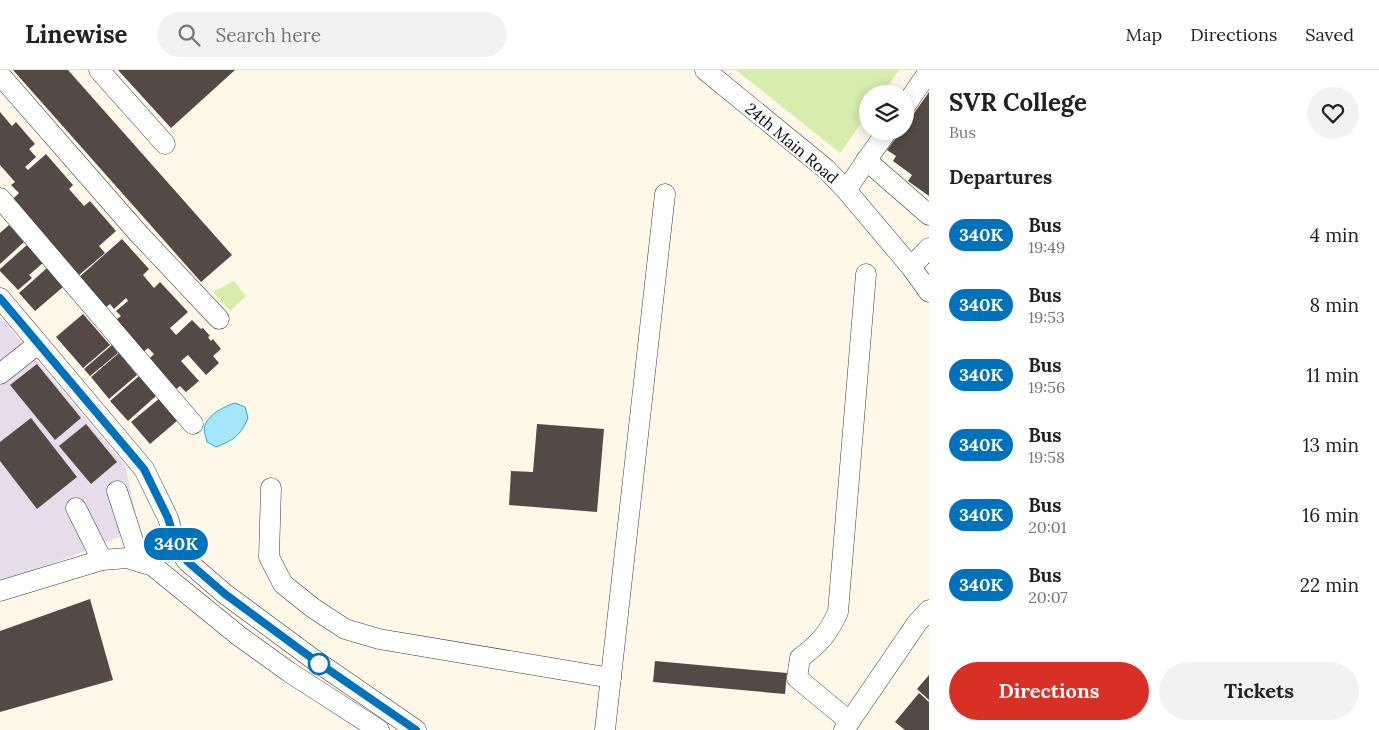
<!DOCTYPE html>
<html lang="en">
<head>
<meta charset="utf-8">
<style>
	:root { --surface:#fff; --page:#f2f2f2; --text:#222; --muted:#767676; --line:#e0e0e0; --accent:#d93025 }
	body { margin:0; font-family:Lora,serif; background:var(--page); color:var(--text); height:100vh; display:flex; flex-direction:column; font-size:19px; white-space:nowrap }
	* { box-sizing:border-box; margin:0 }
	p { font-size:16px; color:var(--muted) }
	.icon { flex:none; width:28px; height:28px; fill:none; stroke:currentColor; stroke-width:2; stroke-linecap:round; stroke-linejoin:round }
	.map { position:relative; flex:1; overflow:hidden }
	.panel { display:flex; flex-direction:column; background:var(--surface); width:450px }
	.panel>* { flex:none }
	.badge { padding:0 10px; border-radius:16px; font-size:18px; line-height:32px }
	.controls { position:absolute; left:859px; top:15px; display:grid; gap:10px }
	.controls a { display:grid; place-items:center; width:55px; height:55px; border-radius:50%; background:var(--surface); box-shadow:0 2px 12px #0003; font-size:25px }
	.map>.badge { position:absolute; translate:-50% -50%; box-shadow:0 0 0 2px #fff }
	h2 { padding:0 20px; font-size:19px; line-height:45px }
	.round { display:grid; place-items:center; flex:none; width:52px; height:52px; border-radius:26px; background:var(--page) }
	.overview { display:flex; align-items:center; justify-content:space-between; height:85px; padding:0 20px }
	h1 { font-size:24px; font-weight:700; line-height:38px }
	.button { display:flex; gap:10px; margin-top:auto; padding:10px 20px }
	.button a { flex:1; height:58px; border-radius:30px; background:var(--accent); color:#fff; font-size:20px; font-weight:700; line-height:58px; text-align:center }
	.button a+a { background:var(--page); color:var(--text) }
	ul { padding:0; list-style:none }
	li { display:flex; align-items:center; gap:15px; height:70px; padding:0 20px }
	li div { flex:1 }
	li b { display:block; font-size:19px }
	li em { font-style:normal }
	li .badge { min-width:55px; font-weight:700; text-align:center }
	header { display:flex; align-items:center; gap:30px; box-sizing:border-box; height:70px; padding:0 25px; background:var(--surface); border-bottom:1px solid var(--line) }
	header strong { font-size:24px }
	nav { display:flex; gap:28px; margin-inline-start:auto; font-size:18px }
	.search { width:350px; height:45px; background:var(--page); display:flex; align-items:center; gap:12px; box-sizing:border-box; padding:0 18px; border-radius:28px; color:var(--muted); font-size:19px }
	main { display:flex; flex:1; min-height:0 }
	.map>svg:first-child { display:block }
	.industrial { fill:#e7dceb }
	.green { fill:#d6edad }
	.water { fill:#a5e6fd; stroke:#25a8db }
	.building { fill:#544945 }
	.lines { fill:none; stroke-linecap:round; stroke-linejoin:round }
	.minor-casing { stroke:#3d3d3d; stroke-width:21 }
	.minor { stroke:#fff; stroke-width:20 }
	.line-casing { stroke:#fff; stroke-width:11 }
	.line { stroke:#0072bc; stroke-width:8 }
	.stop-dot { fill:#fff; stroke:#0072bc; stroke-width:2.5 }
	.labels { text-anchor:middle; stroke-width:5; stroke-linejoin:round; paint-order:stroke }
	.street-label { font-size:16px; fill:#0a0a0a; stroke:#fff }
</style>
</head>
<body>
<header>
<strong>Linewise</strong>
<div class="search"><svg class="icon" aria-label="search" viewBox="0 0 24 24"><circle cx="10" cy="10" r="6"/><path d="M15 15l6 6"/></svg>Search here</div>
<nav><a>Map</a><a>Directions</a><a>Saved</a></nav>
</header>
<main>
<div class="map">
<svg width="929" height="660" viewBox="0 0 929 660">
	<rect width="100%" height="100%" fill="#fff7e7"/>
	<!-- industrial -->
	<path class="industrial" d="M0,247L125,395L139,459L0,515Z"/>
	<!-- green -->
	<g class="green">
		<path d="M736,0H899L882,24H868L867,45L840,83Z"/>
		<path d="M234,211L246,226L230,241L213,222Z"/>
	</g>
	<!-- water -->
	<path class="water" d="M235,333L245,337L248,348C240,366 234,370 216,377L207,372C206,367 203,360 205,355C209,344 225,336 235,333Z"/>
	<!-- building -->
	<g class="building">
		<path d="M13,0H68L232,185L201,212Z"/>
		<path d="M118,0H235L171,58Z"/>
		<path d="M929,22V126L908,111L912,105L893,91L896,86L887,80L901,61H905V56Z"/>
		<path d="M0,42L12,56L16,52L35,74L29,79L36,87L25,97L28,100L46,84L73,115L69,119L84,136L90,131L116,161L99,176L105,183L79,205L13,129L19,123L11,115L15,112L0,95Z"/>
		<path d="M9,155L24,172L0,194V163Z"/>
		<path d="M122,169L149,199L143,205L154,218L160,212L188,242L170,258L176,265L192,250L201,259L203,258L210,266L208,267L211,271L213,269L221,279L213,286L219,293L206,305L188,285L181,291L199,311L186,322L180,316L175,320L147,291L154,284L148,278L141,284L113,252L121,246L116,241L128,231L126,228L114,239L110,234L101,241L77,209Z"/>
		<path d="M28,174L44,192L29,205L32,208L18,220L0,201V199Z"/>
		<path d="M47,198L63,217L35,241L19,223Z"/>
		<path d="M83,244L110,275L83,298L56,267Z"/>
		<path d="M112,275L118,283L90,306L84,299Z"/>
		<path d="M119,283L137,305L109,329L91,307Z"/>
		<path d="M37,294L81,348L55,370L10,315Z"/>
		<path d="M139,306L156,326L128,351L110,331Z"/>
		<path d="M160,328L178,350L150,374L131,352Z"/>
		<path d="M31,348L77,407L37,439L0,391V372Z"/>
		<path d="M86,354L117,392L91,414L59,376Z"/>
		<path d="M537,354L604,359L597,442L509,435L511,401L533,402Z"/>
		<path d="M90,529L113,610L0,642V561Z"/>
		<path d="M655,591L787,603L785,624L653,612Z"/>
		<path d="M929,605V630L917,619Z"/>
		<path d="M919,623L929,632V660H905L895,652Z"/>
	</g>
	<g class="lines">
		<!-- minor casing -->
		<g class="minor-casing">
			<g id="minor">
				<path d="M99,0L165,74"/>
				<path d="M705,0L826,99L846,120L911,197L929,222"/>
				<path d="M0,5L138,163L219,249"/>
				<path d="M905,36L929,1"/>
				<path d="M866,90L929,145"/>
				<path d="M846,120L887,61"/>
				<path d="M0,128L193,354"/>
				<path d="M911,197L929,178"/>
				<path d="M0,228L144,399L168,448L177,478L188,492L225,524L313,589L416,660"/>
				<path d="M0,304L38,274"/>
				<path d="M271,418L269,487L283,514L313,538L345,559L379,569L611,608"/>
				<path d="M117,421L140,492"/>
				<path d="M76,438L102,490"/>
				<path d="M0,521L102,490L127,488L153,496L239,566L289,602L379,660"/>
				<path d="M849,651L797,608L800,588C819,574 828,564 838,542L866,204"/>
				<path d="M605,660L665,124"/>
				<path d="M844,660L917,553L929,540"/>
			</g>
		</g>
		<!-- minor -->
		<use href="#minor" class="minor"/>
	</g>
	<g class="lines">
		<!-- line casing -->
		<g class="line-casing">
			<path id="line" d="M0,228L144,399L168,448L177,478L188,492L225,524L313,589L416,660"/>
		</g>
		<!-- line -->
		<use href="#line" class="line"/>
	</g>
	<!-- markers -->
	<circle class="stop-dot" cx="319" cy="594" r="10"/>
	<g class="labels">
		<!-- street labels -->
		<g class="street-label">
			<text transform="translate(792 73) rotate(40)" y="6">24th Main Road</text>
		</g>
	</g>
</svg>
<div class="controls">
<a><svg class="icon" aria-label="layers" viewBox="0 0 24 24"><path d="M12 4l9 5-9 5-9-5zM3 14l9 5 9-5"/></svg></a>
</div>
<b class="badge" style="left:176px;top:474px;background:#0072bc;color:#fff">340K</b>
</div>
<section class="panel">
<div class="overview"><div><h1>SVR College</h1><p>Bus</p></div><a class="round"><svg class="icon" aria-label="heart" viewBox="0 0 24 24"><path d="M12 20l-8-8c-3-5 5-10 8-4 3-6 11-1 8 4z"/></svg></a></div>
<h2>Departures</h2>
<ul>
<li><span class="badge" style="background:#0072bc;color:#fff">340K</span><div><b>Bus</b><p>19:49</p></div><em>4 min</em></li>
<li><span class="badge" style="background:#0072bc;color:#fff">340K</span><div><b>Bus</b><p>19:53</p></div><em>8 min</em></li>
<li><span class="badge" style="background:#0072bc;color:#fff">340K</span><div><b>Bus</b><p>19:56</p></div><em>11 min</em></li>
<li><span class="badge" style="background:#0072bc;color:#fff">340K</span><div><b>Bus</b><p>19:58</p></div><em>13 min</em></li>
<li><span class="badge" style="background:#0072bc;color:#fff">340K</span><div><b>Bus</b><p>20:01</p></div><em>16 min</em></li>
<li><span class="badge" style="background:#0072bc;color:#fff">340K</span><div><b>Bus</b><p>20:07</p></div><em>22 min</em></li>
</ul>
<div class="button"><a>Directions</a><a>Tickets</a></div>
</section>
</main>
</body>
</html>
